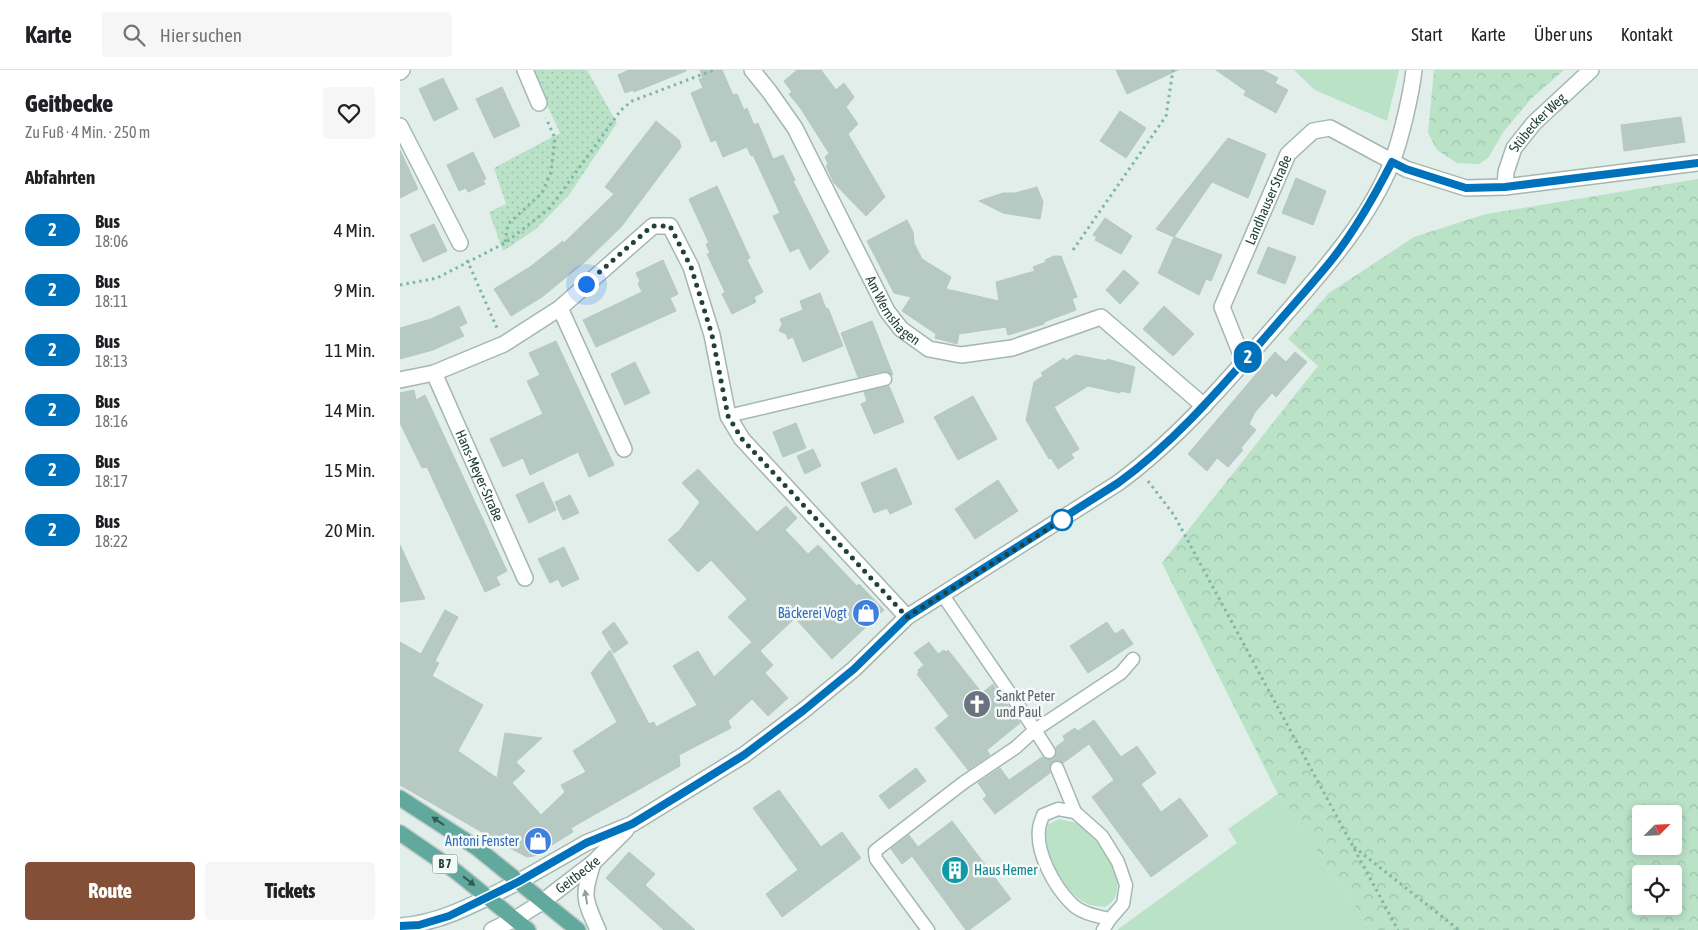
<!DOCTYPE html>
<html lang="de">
<head>
<meta charset="utf-8">
<style>
	:root { --surface:#fff; --page:#f6f6f6; --text:#202124; --muted:#757577; --line:#e0e0e0; --accent:#844f37 }
	body { margin:0; font-family:"Asap Condensed",sans-serif; background:var(--page); color:var(--text); height:100vh; display:flex; flex-direction:column; font-size:19px; white-space:nowrap }
	* { box-sizing:border-box; margin:0 }
	p { font-size:16px; color:var(--muted) }
	.icon { flex:none; width:28px; height:28px; fill:none; stroke:currentColor; stroke-width:2; stroke-linecap:round; stroke-linejoin:round }
	.map { position:relative; flex:1; overflow:hidden }
	.panel { display:flex; flex-direction:column; background:var(--surface); width:400px }
	.panel>* { flex:none }
	.badge { padding:0 10px; border-radius:16px; font-size:18px; line-height:32px }
	.needle { width:32px; rotate:66deg }
	.tools { position:absolute; left:1232px; top:735px; display:grid; gap:10px }
	.tools a { display:grid; place-items:center; width:50px; height:50px; border-radius:5px; background:var(--surface); box-shadow:0 2px 8px #0003; font-size:25px }
	.you { position:absolute; width:25px; height:25px; margin:-12px; border:4px solid #fff; border-radius:50%; background:#1a73e8; box-shadow:0 0 0 8px #1a73e833 }
	.map>.badge { position:absolute; translate:-50% -50%; box-shadow:0 0 0 2px #fff }
	h2 { padding:0 25px; font-size:19px; line-height:45px }
	.round { display:grid; place-items:center; flex:none; width:52px; height:52px; border-radius:5px; background:var(--page) }
	.head { display:flex; align-items:center; justify-content:space-between; height:85px; padding:0 25px }
	h1 { font-size:24px; font-weight:800; line-height:38px }
	.action { display:flex; gap:10px; margin-top:auto; padding:10px 25px }
	.action a { flex:1; height:58px; border-radius:5px; background:var(--accent); color:#fff; font-size:20px; font-weight:800; line-height:58px; text-align:center }
	.action a+a { background:var(--page); color:var(--text) }
	ul { padding:0; list-style:none }
	li { display:flex; align-items:center; gap:15px; height:60px; padding:0 25px }
	li div { flex:1 }
	li b { display:block; font-size:19px }
	li em { font-style:normal }
	li .badge { min-width:55px; font-weight:700; text-align:center }
	header { display:flex; align-items:center; gap:30px; box-sizing:border-box; height:70px; padding:0 25px; background:var(--surface); border-bottom:1px solid var(--line) }
	header strong { font-size:24px }
	nav { display:flex; gap:28px; margin-inline-start:auto; font-size:18px }
	.search { width:350px; height:45px; background:var(--page); display:flex; align-items:center; gap:12px; box-sizing:border-box; padding:0 18px; border-radius:5px; color:var(--muted); font-size:19px }
	main { display:flex; flex:1; min-height:0 }
	.map>svg:first-child { display:block }
	.grass { fill:#b9e2c7 }
	.forest { fill:url(#forest-crowns); fill-rule:evenodd }
	.park { fill:url(#park-dots) }
	.building { fill:#b7c9c3; stroke:#b4c9c2 }
	.lines { fill:none; stroke-linecap:round; stroke-linejoin:round }
	.service-casing { stroke:#a4b7b2; stroke-width:15 }
	.minor-casing { stroke:#a4b7b2; stroke-width:18 }
	.tertiary-casing { stroke:#a4b7b2; stroke-width:18 }
	.secondary-casing { stroke:#9fbbb3; stroke-width:18 }
	.primary-casing { stroke:#c1cac8; stroke-width:18 }
	.path { stroke:#7fb6a8; stroke-width:3; stroke-dasharray:2.5 4; stroke-linecap:butt }
	.service { stroke:#fff; stroke-width:12 }
	.minor { stroke:#fff; stroke-width:15 }
	.tertiary { stroke:#fff; stroke-width:15 }
	.secondary { stroke:#fff; stroke-width:15 }
	.primary { stroke:#61a99c; stroke-width:15 }
	.oneway { fill:#305c53 }
	.oneway2 { fill:#90a09d }
	.line-casing { stroke:#fff; stroke-width:11 }
	.line { stroke:#0072bc; stroke-width:8 }
	.walk { stroke:#20423b; stroke-width:5; stroke-dasharray:0 9 }
	.stop-dot { fill:#fff; stroke:#0072bc; stroke-width:2.5 }
	.labels { text-anchor:middle; stroke-width:5; stroke-linejoin:round; paint-order:stroke }
	.shield { fill:#f3faf7; stroke:#5f7973; stroke-width:1 }
	.shield-label { font-size:12px; font-weight:bold; fill:#20423b }
	.street-label { font-size:14px; fill:#20423b; stroke:#f3faf7 }
	.shop-label { font-size:14px; fill:#366cbe; stroke:#f3faf7; text-anchor:end }
	.worship-label { font-size:14px; fill:#5b616d; stroke:#f3faf7; text-anchor:start }
	.culture-label { font-size:14px; fill:#0d838f; stroke:#f3faf7; text-anchor:start }
</style>
</head>
<body>
<header>
<strong>Karte</strong>
<div class="search"><svg class="icon" aria-label="search" viewBox="0 0 24 24"><circle cx="10" cy="10" r="6"/><path d="M15 15l6 6"/></svg>Hier suchen</div>
<nav><a>Start</a><a>Karte</a><a>Über uns</a><a>Kontakt</a></nav>
</header>
<main>
<section class="panel">
<div class="head"><div><h1>Geitbecke</h1><p>Zu Fuß · 4 Min. · 250 m</p></div><a class="round"><svg class="icon" aria-label="heart" viewBox="0 0 24 24"><path d="M12 20l-8-8c-3-5 5-10 8-4 3-6 11-1 8 4z"/></svg></a></div>
<h2>Abfahrten</h2>
<ul>
<li><span class="badge" style="background:#0072bc;color:#fff">2</span><div><b>Bus</b><p>18:06</p></div><em>4 Min.</em></li>
<li><span class="badge" style="background:#0072bc;color:#fff">2</span><div><b>Bus</b><p>18:11</p></div><em>9 Min.</em></li>
<li><span class="badge" style="background:#0072bc;color:#fff">2</span><div><b>Bus</b><p>18:13</p></div><em>11 Min.</em></li>
<li><span class="badge" style="background:#0072bc;color:#fff">2</span><div><b>Bus</b><p>18:16</p></div><em>14 Min.</em></li>
<li><span class="badge" style="background:#0072bc;color:#fff">2</span><div><b>Bus</b><p>18:17</p></div><em>15 Min.</em></li>
<li><span class="badge" style="background:#0072bc;color:#fff">2</span><div><b>Bus</b><p>18:22</p></div><em>20 Min.</em></li>
</ul>
<div class="action"><a>Route</a><a>Tickets</a></div>
</section>
<div class="map">
<svg width="1298" height="860" viewBox="0 0 1298 860">
	<defs>
		<pattern id="forest-crowns" width="20" height="18" patternUnits="userSpaceOnUse" patternTransform="scale(1.25)"><rect width="20" height="18" fill="#b9e2c7"/><path d="M2 6a3 3 0 1 1 6 0M12 15a3 3 0 1 1 6 0" fill="none" stroke="#9fc3ac"/></pattern>
		<pattern id="park-dots" width="8" height="8" patternUnits="userSpaceOnUse" patternTransform="scale(1.25)"><rect width="8" height="8" fill="#b9e2c7"/><path d="M2 2h.1M6 6h.1" fill="none" stroke="#9fc3ac" stroke-width="1.8" stroke-linecap="round"/></pattern>
	</defs>
	<rect width="100%" height="100%" fill="#e2eeea"/>
	<!-- grass -->
	<g class="grass">
		<path d="M894,0H999L987,51L915,20Z"/>
		<path d="M878,724L971,860H717L837,773L828,759Z"/>
		<path d="M659,749C665,751 673,751 678,754C697,765 728,806 714,829C712,832 708,835 705,837C700,836 694,836 690,835C668,826 642,789 645,765C645,761 647,757 649,754Z"/>
	</g>
	<!-- forest -->
	<g class="forest">
		<path d="M1034,0H1164L1131,29L1104,61L1088,88L1079,94L1057,93L1037,80L1028,63Z"/>
		<path d="M1298,109V860H971L878,724L762,493L918,296L888,269L929,223L1014,167L1086,144ZM1241,744H1274V776H1241ZM1241,804H1274V836H1241Z"/>
	</g>
	<!-- park -->
	<path class="park" d="M131,0H187L217,53L169,125L136,159L103,181L89,142L106,134L94,98L160,63Z"/>
	<!-- building -->
	<g class="building">
		<path d="M229,0H286V1L234,22L233,20L225,23L218,5Z"/>
		<path d="M300,0H322L333,25L337,24L344,40L347,38L354,55L358,53L373,89L383,85L395,110L393,111L429,182L410,200L399,178L390,182L373,146L380,143L353,85L351,86L347,77L323,87L316,70L311,72L291,23L303,18L299,9L303,8Z"/>
		<path d="M397,0H421L436,20L444,13L454,27L446,37L458,54L448,64L485,127L466,146L434,113L426,96L428,94L425,87L429,83L401,39L389,24L392,22L384,11Z"/>
		<path d="M716,0H778L727,24Z"/>
		<path d="M816,0H863L878,8L875,13L888,20L876,43L844,25L846,21Z"/>
		<path d="M43,8L58,39L34,51L19,19Z"/>
		<path d="M102,17L120,56L94,68L76,29Z"/>
		<path d="M720,41L746,58L726,88L700,71Z"/>
		<path d="M1281,47L1285,72L1224,81L1221,55Z"/>
		<path d="M256,51L279,70L281,77L221,157L186,191L142,227L111,246L94,219L130,197L163,171L164,173L214,124L205,117Z"/>
		<path d="M828,68L866,84L848,128L812,112L774,167L756,159Z"/>
		<path d="M0,80L18,119L0,128Z"/>
		<path d="M73,82L86,109L83,110L85,114L68,122L66,118L59,121L47,95Z"/>
		<path d="M896,108L926,121L913,155L882,143Z"/>
		<path d="M317,116L350,188L347,190L363,222L354,227L356,232L332,244L322,224L325,222L307,184L310,183L306,174L309,173L289,129Z"/>
		<path d="M637,117L643,132L640,149L603,143L579,131L603,123H615Z"/>
		<path d="M705,148L732,166L721,184L695,170L697,167L693,165Z"/>
		<path d="M507,150L513,162L514,173L522,189L551,207L546,219L599,231L596,212L635,201L633,197L646,192L645,190L654,186H661L677,227L672,229L676,240L644,252V254L608,265L606,257L559,264L557,274L535,268L536,264L502,241L511,227L494,223L467,171Z"/>
		<path d="M34,154L47,181L23,192L10,165Z"/>
		<path d="M774,167L822,185L811,211L806,209L799,225L758,203Z"/>
		<path d="M868,177L896,187L885,214L857,203Z"/>
		<path d="M263,190L278,224L270,228L276,241L196,277L183,250L242,222L238,214L240,211L236,203Z"/>
		<path d="M724,200L739,213L720,234L706,220Z"/>
		<path d="M420,223L426,239L428,238L443,276L403,292L393,267L388,269L386,264L379,261L382,254L380,249L403,240L400,231Z"/>
		<path d="M59,236L67,253L59,257L64,266L33,280L0,289V258L31,249Z"/>
		<path d="M764,236L794,264L773,286L743,259Z"/>
		<path d="M472,251L493,305L484,301L458,307L441,263Z"/>
		<path d="M156,271L214,395L189,407L178,382L130,405L123,388L103,397L90,369L143,344L127,311L140,305L129,283Z"/>
		<path d="M875,282L886,292L895,282L907,292L876,327L872,323L855,342L849,354L856,360L841,378L843,380L828,397L817,388L807,401L788,384Z"/>
		<path d="M675,285L707,291V289L735,297L730,323L720,321V323L688,316L654,337L679,379L671,384L674,388L658,399L651,388L649,389L626,350L634,312L643,306L641,303L664,288L666,291Z"/>
		<path d="M235,292L250,323L225,335L211,304Z"/>
		<path d="M489,316L504,352L474,364L461,334L467,331L464,322Z"/>
		<path d="M14,320L16,330L25,325L107,501L96,507L100,515L85,522L27,397L22,398L0,353V323Z"/>
		<path d="M573,326L597,369L558,390L534,347Z"/>
		<path d="M396,353L406,378L383,387L373,362Z"/>
		<path d="M413,379L421,396L405,404L397,386Z"/>
		<path d="M496,398L512,434L490,444L487,438L474,443L461,413Z"/>
		<path d="M298,399L357,462L386,436L397,448L385,460L408,484L418,475L457,516L459,514L484,540L432,589L395,548L360,581L373,595L365,603L388,628L368,646L352,629L328,651L331,658L279,685L280,696L171,758L173,762L134,786L127,787L108,777L0,715V572L21,584L45,540L58,547L35,591L39,593L32,606L83,635L58,681L97,708L105,663L142,668L116,692L125,701L112,713L141,745L165,722L161,715L186,702L173,681L217,652L191,603L210,580L249,654L254,652L256,657L297,635L273,596L298,581L314,607L352,572L328,547L347,529L311,490L298,502L268,470L280,460L300,432L282,413Z"/>
		<path d="M598,410L618,441L575,469L555,439Z"/>
		<path d="M143,412L156,440L129,453L116,425Z"/>
		<path d="M170,425L179,443L163,450L155,432Z"/>
		<path d="M0,475L25,529L0,532Z"/>
		<path d="M164,477L179,509L162,517L158,509L150,513L138,489Z"/>
		<path d="M214,552L228,573L214,583L202,562Z"/>
		<path d="M707,552L715,564L723,559L733,574L688,603L670,576Z"/>
		<path d="M529,572L538,584L544,580L546,582L548,580L582,623L593,614L620,653L587,680L590,685L568,700L535,658L549,646L517,604L519,602L518,600L524,595L514,583Z"/>
		<path d="M694,650L721,687L737,676L756,703L741,714L761,742L780,728L808,766L751,807L692,727L714,710L689,674L663,693L659,690L654,691L649,696L650,703L595,744L583,729L587,726L578,713L600,698L609,710L642,687L646,689H653L657,682L656,677L665,670L663,666L675,658L678,661Z"/>
		<path d="M516,698L526,711L489,739L479,726Z"/>
		<path d="M379,720L421,777L442,762L461,788L382,847L366,824L398,800L353,738Z"/>
		<path d="M552,751L611,829L569,860H566L512,786L502,794L491,779L509,765L518,777Z"/>
		<path d="M229,782L255,804L245,815L295,860H264L206,808Z"/>
	</g>
	<g class="lines">
		<!-- service casing -->
		<g class="service-casing">
			<g id="service">
				<path d="M328,346L485,309"/>
				<path d="M542,524L635,660L649,682"/>
				<path d="M657,698L675,742"/>
				<path d="M528,860L476,789L475,781L563,713L615,678L635,660L721,603L733,589"/>
				<path d="M703,860L710,849L723,834L726,815L718,792L702,766L675,742L658,739L643,745C642,749 639,755 639,759C636,783 654,816 671,833C680,843 696,846 710,849"/>
			</g>
		</g>
		<!-- minor casing -->
		<g class="minor-casing">
			<g id="minor">
				<path d="M125,0L139,33"/>
				<path id="s1" d="M352,0L369,21L395,58L487,241L501,259L529,279L561,285L612,278L701,247L804,336"/>
				<path d="M0,2L2,0"/>
				<path d="M0,56L60,173"/>
				<path id="s2" d="M1105,117L1106,102L1114,78L1134,53L1191,0"/>
				<path d="M160,238L224,379"/>
				<path id="s3" d="M844,292L822,237L888,84L913,61L930,58L1006,99L1066,118L1105,117L1298,93"/>
				<path id="s4" d="M34,303L125,508"/>
				<path d="M0,310L34,303L104,274L160,238L253,156H270L291,197L312,265L328,346L342,369L507,547"/>
			</g>
		</g>
		<!-- tertiary casing -->
		<g class="tertiary-casing">
			<g id="tertiary">
				<path d="M193,793C182,826 184,829 198,860"/>
				<path d="M118,812L186,773L232,754L344,685L404,640L454,599L507,547L718,413C778,369 827,311 876,255C919,205 967,154 992,92C1001,68 1011,26 1014,0"/>
				<path id="s5" d="M142,832L193,793L226,760"/>
			</g>
		</g>
		<!-- secondary casing -->
		<g class="secondary-casing">
			<g id="secondary">
				<path d="M0,856C43,853 80,831 118,812"/>
				<path d="M92,860L115,849L142,832"/>
			</g>
		</g>
		<!-- primary casing -->
		<g class="primary-casing">
			<g id="primary">
				<path d="M0,728L77,778L178,860"/>
				<path d="M0,763L54,800L128,860"/>
			</g>
		</g>
		<!-- path -->
		<g class="path">
			<path d="M105,172L108,154L142,123L151,102L155,68L146,48"/>
			<path d="M673,180L766,46L773,0"/>
			<path d="M67,190L97,258"/>
			<path d="M0,215L37,208L68,192L105,173L150,138L221,40L232,31L314,0"/>
			<path d="M748,411L774,445L998,860"/>
			<path d="M954,777L1059,860"/>
		</g>
		<!-- service -->
		<use href="#service" class="service"/>
		<!-- minor -->
		<use href="#minor" class="minor"/>
		<!-- tertiary -->
		<use href="#tertiary" class="tertiary"/>
		<!-- secondary -->
		<use href="#secondary" class="secondary"/>
		<!-- primary -->
		<use href="#primary" class="primary"/>
	</g>
	<!-- one-way arrows -->
	<defs><path id="oneway-solid" d="M-6-.8H1V-3.2L6.5 0L1 3.2V.8H-6Z" transform="scale(1.25)"/></defs>
	<g class="oneway">
		<use href="#oneway-solid" transform="translate(38 751) rotate(-146)"/>
		<use href="#oneway-solid" transform="translate(69 811) rotate(38)"/>
	</g>
	<use class="oneway2" href="#oneway-solid" transform="translate(186 827) rotate(-99)"/>
	<g class="lines">
		<!-- line casing -->
		<g class="line-casing">
			<path id="line" d="M0,856L19,855L49,846L118,812L186,773L232,754L278,726L344,685L404,640L454,599L507,547L718,413C772,374 817,322 861,272C884,245 908,219 930,192C955,161 974,127 992,92L1006,99L1066,118L1105,117L1298,93"/>
		</g>
		<!-- line -->
		<use href="#line" class="line"/>
		<!-- walk -->
		<path class="walk" d="M186,214L252,156H270L291,197L312,265L328,346L342,369L507,547L662,450"/>
	</g>
	<!-- icons -->
	<defs>
		<g id="shop-disc" transform="scale(1.4375)"><circle r="9.5" fill="#3f7fe0" stroke="#f3faf7"/><path d="M-5-2.5h2.3a2.7 3.5 0 0 1 5.4 0H5L5.5 6h-11ZM-1.5-2.5h3a1.5 2.3 0 0 0-3 0Z" fill="#fff"/></g>
		<g id="church-disc" transform="scale(1.4375)"><circle r="9.5" fill="#6b7280" stroke="#f3faf7"/><path d="M-1.2-6h2.4v3.5h3.3v2.4h-3.3V6h-2.4V-.1h-3.3v-2.4h3.3Z" fill="#fff"/></g>
		<g id="building-disc" transform="scale(1.4375)"><circle r="9.5" fill="#0f9aa8" stroke="#f3faf7"/><path d="M-4-6H4V6H1V3H-1V6H-4ZM-2.5-4.3h1.7v1.8h-1.7ZM.8-4.3h1.7v1.8H.8ZM-2.5-1h1.7V.8h-1.7ZM.8-1h1.7V.8H.8Z" fill="#fff"/></g>
	</defs>
	<g fill-rule="evenodd">
		<use href="#shop-disc" x="466" y="543"/>
		<use href="#church-disc" x="577" y="634"/>
		<use href="#shop-disc" x="138" y="771"/>
		<use href="#building-disc" x="555" y="800"/>
	</g>
	<!-- markers -->
	<circle class="stop-dot" cx="662" cy="450" r="10"/>
	<g class="labels">
		<!-- shield labels -->
		<rect class="shield" x="32.5" y="784.5" width="25" height="19" rx="4"/>
		<g class="shield-label">
			<text x="45" y="798">B 7</text>
		</g>
		<!-- street labels -->
		<g class="street-label">
			<text dy="5" stroke="none"><textPath href="#s2" startOffset="75">Stübecker Weg</textPath></text>
			<text dy="5" stroke="none"><textPath href="#s3" startOffset="176">Landhauser Straße</textPath></text>
			<text dy="5" stroke="none"><textPath href="#s1" startOffset="280">Am Wernshagen</textPath></text>
			<text dy="5" stroke="none"><textPath href="#s4" startOffset="112">Hans-Meyer-Straße</textPath></text>
			<text dy="5" stroke="none"><textPath href="#s5" startOffset="45">Geitbecke</textPath></text>
		</g>
		<!-- shop labels -->
		<g class="shop-label">
			<text x="447" y="548">Bäckerei Vogt</text>
			<text x="119" y="776">Antoni Fenster</text>
		</g>
		<!-- worship labels -->
		<g class="worship-label">
			<text x="596" y="631">Sankt Peter<tspan x="596" dy="16">und Paul</tspan></text>
		</g>
		<!-- culture labels -->
		<g class="culture-label">
			<text x="574" y="805">Haus Hemer</text>
		</g>
	</g>
</svg>
<div class="tools">
<a><svg class="needle" viewBox="-14 -14 28 28"><path d="M0-13l5 13h-10z" fill="#e53935"/><path d="M0 13l5-13h-10z" fill="#757577"/></svg></a>
<a><svg class="icon" aria-label="locate" viewBox="0 0 24 24"><circle cx="12" cy="12" r="6"/><path d="M12 2v4M12 18v4M2 12h4M18 12h4"/></svg></a>
</div>
<div class="you" style="left:186px;top:214px"></div>
<b class="badge" style="left:848px;top:287px;background:#0072bc;color:#fff">2</b>
</div>
</main>
</body>
</html>
